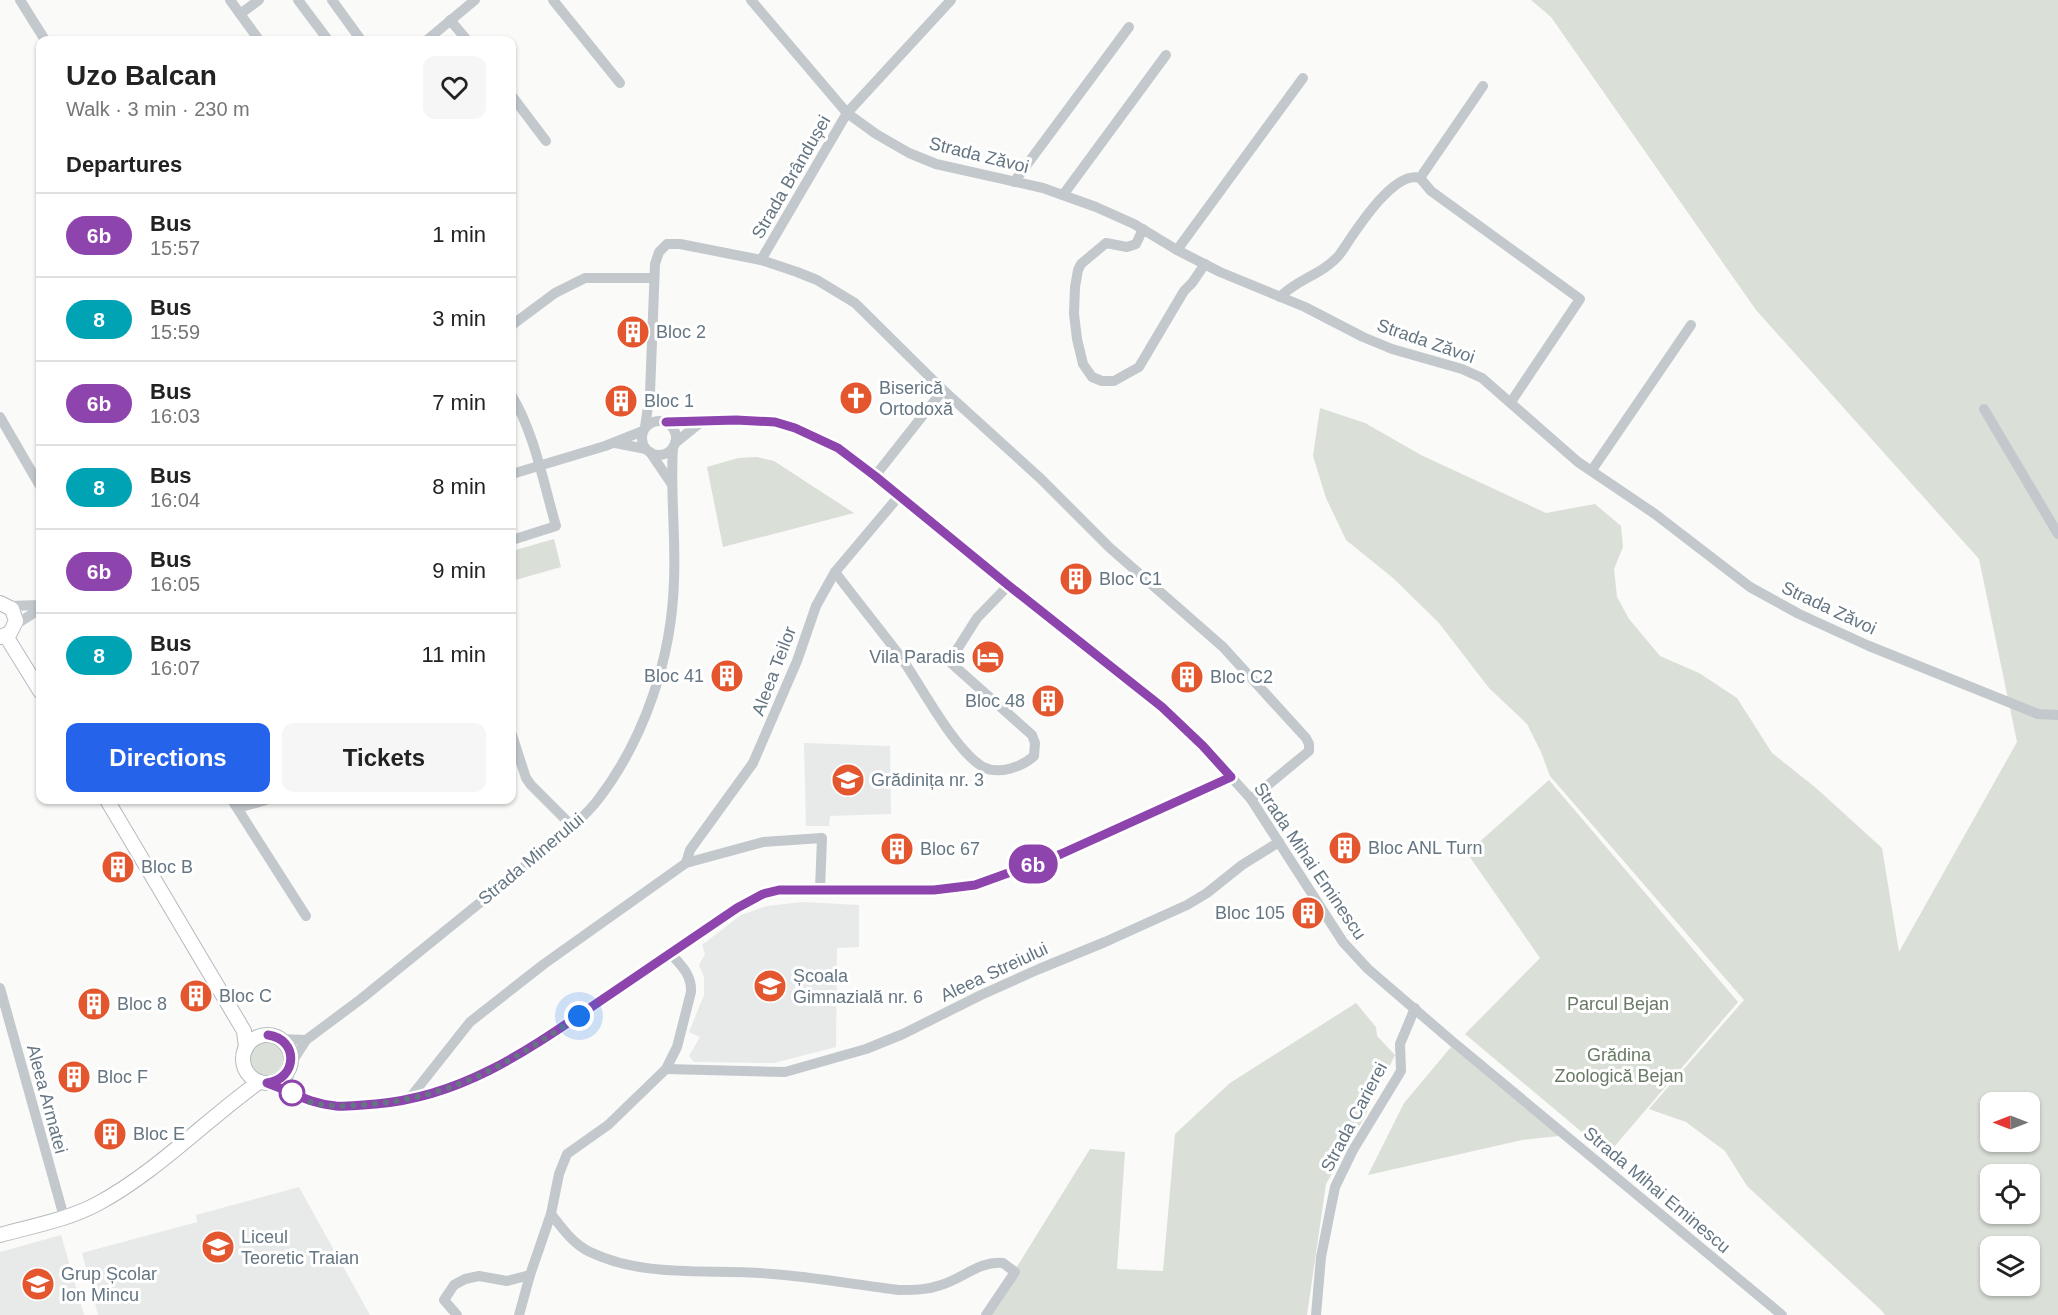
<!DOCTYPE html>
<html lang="en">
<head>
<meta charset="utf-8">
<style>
	:root { --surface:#fff; --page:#f6f6f6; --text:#222; --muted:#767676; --line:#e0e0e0; --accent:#2563eb }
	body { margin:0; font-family:Helvetica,sans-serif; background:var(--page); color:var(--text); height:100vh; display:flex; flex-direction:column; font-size:22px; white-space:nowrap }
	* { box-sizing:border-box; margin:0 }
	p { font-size:20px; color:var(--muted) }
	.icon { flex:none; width:33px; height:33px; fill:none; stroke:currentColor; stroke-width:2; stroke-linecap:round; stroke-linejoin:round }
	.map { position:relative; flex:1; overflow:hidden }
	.side { position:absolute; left:36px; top:36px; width:480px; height:768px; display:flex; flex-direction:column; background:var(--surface); border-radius:12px; box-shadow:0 2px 4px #0004 }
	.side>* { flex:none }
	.badge { padding:0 12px; border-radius:20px; font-size:21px; line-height:39px }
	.needle { width:39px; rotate:270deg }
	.controls { position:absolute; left:1980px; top:1092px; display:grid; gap:12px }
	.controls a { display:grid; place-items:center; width:60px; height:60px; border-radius:12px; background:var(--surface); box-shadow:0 2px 4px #0004; font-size:30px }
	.you { position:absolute; width:30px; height:30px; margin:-15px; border:4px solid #fff; border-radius:50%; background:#1a73e8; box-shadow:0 0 0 9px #1a73e833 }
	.map>.badge { position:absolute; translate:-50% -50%; box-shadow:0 0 0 3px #fff }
	h2 { padding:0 30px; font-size:22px; line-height:54px }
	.round { display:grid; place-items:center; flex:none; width:63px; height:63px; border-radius:12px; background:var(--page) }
	.headline { display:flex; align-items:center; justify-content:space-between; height:102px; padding:0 30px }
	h1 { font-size:28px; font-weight:600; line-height:45px }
	.primary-button { display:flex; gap:12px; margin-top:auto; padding:12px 30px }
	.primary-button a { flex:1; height:69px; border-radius:12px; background:var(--accent); color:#fff; font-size:24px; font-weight:600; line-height:69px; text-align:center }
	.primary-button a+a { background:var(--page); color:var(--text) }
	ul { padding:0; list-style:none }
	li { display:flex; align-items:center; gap:18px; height:84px; padding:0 30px; border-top:2px solid var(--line) }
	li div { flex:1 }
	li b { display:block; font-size:22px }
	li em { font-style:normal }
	li .badge { min-width:66px; font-weight:700; text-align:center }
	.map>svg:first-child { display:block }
	.built { fill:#e8e9e9 }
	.green { fill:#dadfd7; fill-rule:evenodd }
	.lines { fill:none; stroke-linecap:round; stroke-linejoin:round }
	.major-casing { stroke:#b5babe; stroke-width:16 }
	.minor { stroke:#c3c8cc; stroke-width:10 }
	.major { stroke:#fff; stroke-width:14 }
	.line-casing { stroke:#fff; stroke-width:14 }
	.line { stroke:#8e44ad; stroke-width:9 }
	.walk { stroke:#657683; stroke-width:6; stroke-dasharray:0 10.8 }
	.stop-dot { fill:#fff; stroke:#8e44ad; stroke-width:3 }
	.labels { text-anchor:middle; stroke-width:6; stroke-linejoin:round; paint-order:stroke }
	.street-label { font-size:18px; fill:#657683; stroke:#fff }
	.poi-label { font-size:18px; fill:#657683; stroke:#fff; text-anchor:start }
	.park-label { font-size:18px; fill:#687a64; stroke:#fff }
</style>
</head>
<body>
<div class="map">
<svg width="2058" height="1315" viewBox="0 0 2058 1315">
	<rect width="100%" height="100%" fill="#fafaf8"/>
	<!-- built -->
	<g class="built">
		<path d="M804,743L890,746L891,814L830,816L829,826H806Z"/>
		<path d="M802,902L859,905V947L837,948L836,1047L774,1063L694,1062L689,1056L700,1037L689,1032L704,995V977L699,965L705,954L702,945L741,915L767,906Z"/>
		<path d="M299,1187L370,1315H98L82,1253L197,1222L196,1215Z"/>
		<path d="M61,1235L84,1315H0V1252Z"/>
	</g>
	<!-- green -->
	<g class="green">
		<path d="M1531,0H2058V1315H1885L1881,1310L1747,1186L1725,1151L1686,1122L1649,1109L1744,1000L1550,776L1541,752L1527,724L1489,688L1439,623L1393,578L1346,540L1326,498L1313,456L1320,408L1365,423L1421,455L1546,513L1595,504L1621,526L1623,547L1614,569L1617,597L1629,619L1660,656L1699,673L1737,698L1772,753L1816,788L1882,848L1899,952L2017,742L1979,559L1756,310L1551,17ZM1990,1102H2030V1142H1990ZM1990,1174H2030V1214H1990ZM1990,1246H2030V1286H1990Z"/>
		<path d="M757,457L774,461L854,513L723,547L707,467L738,458Z"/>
		<path d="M554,539L561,567L512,581V551Z"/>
		<path d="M1549,780L1738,1002L1608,1154L1465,1034L1540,958L1467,853Z"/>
		<path d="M1356,1003L1376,1027L1377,1036L1395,1055L1364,1118L1326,1184L1307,1315H987L1090,1149L1125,1152L1117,1269L1163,1271L1175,1134L1230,1083Z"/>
		<circle cx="266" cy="1058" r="17"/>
		<path d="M1451,1047L1559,1136L1522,1140L1368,1175L1404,1103Z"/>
	</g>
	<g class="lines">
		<!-- major casing -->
		<g class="major-casing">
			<g id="major">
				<path d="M0,603L12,609L16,621L10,633L0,637"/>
				<path d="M6,636L40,691"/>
				<path d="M107,800L244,1031L246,1048"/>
				<circle cx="267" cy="1059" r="24"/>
				<path d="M0,1235C32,1226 67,1220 97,1204C154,1174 206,1120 259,1082"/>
			</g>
		</g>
		<!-- minor -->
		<g class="minor">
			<path d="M20,0L45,40"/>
			<path d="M230,0L259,40"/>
			<path d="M298,0L328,40"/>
			<path d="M332,0L361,40"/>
			<path d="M553,0L620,83"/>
			<path d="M751,0L847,113L876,134L909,153L936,164L1043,188L1096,207L1134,224L1177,250L1220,272L1305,307L1363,337L1392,349L1462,369L1482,378L1578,462L1655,514L1750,587L1799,614L1869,646L2038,714L2058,715"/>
			<path d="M240,14L259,0"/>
			<path d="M450,20L467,40"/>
			<path d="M427,40L475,0"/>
			<path d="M512,96L546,141"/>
			<path d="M1420,178L1431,191L1580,299L1511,402"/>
			<path d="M1014,182L1129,27"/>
			<path d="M1063,195L1166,55"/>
			<path d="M1143,229L1136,244L1127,247L1106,243L1081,264L1078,270L1075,287L1074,314L1077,339L1083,364L1092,377L1102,381H1114L1139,367L1184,291L1192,283L1205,264"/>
			<path d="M1177,250L1303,78"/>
			<path d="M761,260L847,113L951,0"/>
			<path d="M1280,297C1297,279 1324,274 1340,254C1353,235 1393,169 1420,178L1483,86"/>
			<path d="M512,325L555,293L585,278H654"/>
			<path d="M512,396C534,432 544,485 556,526L512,540"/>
			<path d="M1984,409L2058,534"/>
			<path d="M0,417L40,486"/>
			<circle cx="659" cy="438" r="17"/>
			<path d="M666,422L736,420L775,422L823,440L875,476L1008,586L1162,707L1203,746L1251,799L1343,942L1368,969L1453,1042L1782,1315"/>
			<path d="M645,427L650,393L655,264L659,252L667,244H680L761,260L797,272L817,280L855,303L943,390L1040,478L1110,548L1223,647L1306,738L1309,744V751L1251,799"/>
			<path d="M615,443L646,449"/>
			<path d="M675,443L701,422"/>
			<path d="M650,452L671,483"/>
			<path d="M1592,470L1691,325"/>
			<path d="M512,474L605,446L643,431"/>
			<path d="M875,476L943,390"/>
			<path d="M835,572C856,600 879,628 900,656C921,685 954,750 983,767C999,775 1022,767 1034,756L1035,743L1032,735L951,663V659L977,618L1008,586"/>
			<path d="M9,606L40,605"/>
			<path d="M15,625L40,609"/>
			<path d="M512,735L526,778L531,785L573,827"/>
			<path d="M232,800L306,916"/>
			<path d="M238,808L266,800"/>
			<path d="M686,863L690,850L753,763L797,661L816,606L835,572L899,496"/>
			<path d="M670,953C681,965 692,975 691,992L677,1047L666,1069L785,1072L866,1049L903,1034L981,995L1039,969L1105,942L1187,905L1207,893L1242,865L1279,842"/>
			<path d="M0,988L64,1217"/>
			<path d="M281,1039L306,1040L361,999L555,842C570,829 585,816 597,801C645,739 672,657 674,580C676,535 670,492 673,447"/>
			<path d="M267,1083L287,1090L307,1101L338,1106L398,1101L461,1085L516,1058L748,901L763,894L779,890H934L975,885L1061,854L1231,777"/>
			<path d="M287,1090L290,1065L306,1040"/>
			<path d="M409,1099L470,1022L544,964L686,863L763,842L822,838L820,889"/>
			<path d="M551,1214C562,1228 573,1244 590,1252C646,1279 712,1268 772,1274C814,1277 857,1285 899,1290C914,1290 927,1290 941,1285C962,1279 981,1260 1003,1263L1015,1272L986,1315"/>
			<path d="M457,1315L444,1300L454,1285L465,1279L479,1276L507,1281L530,1275"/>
			<path d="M519,1315L530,1275L551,1214L559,1174L567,1154L608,1125L666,1069"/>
			<path d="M1316,1315L1321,1257L1335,1187L1353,1150L1401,1071L1400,1044L1415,1008"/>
		</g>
		<!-- major -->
		<use href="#major" class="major"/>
	</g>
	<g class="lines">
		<!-- line casing -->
		<g class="line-casing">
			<path id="line" d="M268,1035C299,1039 298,1079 267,1083C293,1092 307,1103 336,1106C349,1107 363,1105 376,1104C468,1096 535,1045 609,995C651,966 694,937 737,908L763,894L779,890H934L975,885L1061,854L1231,777L1203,746L1162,707L1008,585L875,476L838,448L795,428L775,422L736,420L666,422"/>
		</g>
		<!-- line -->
		<use href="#line" class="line"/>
		<!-- walk -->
		<path class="walk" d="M292,1093L287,1090C293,1094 300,1099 307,1101C327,1108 351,1106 371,1104C455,1097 511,1062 579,1016"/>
	</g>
	<!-- icons -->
	<defs>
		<g id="building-disc" transform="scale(1.725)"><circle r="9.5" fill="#e4572e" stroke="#fff"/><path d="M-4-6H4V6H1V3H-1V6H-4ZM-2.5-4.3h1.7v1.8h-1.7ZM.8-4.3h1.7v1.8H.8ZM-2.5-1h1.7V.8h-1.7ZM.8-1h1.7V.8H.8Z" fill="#fff"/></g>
		<g id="church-disc" transform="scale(1.725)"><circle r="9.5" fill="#e4572e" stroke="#fff"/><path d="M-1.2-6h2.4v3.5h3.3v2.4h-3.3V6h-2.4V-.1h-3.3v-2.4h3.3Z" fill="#fff"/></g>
		<g id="hotel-disc" transform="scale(1.725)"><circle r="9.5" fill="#e4572e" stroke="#fff"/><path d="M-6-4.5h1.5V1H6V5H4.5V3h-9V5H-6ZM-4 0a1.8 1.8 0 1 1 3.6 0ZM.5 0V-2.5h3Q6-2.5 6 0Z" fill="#fff"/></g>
		<g id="school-disc" transform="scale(1.725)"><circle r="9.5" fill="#e4572e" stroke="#fff"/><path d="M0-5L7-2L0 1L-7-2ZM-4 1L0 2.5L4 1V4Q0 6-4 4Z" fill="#fff"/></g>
		<g id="university-disc" transform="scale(1.725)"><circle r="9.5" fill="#e4572e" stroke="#fff"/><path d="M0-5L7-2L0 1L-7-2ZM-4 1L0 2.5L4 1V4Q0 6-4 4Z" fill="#fff"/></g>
	</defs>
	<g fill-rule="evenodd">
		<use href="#building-disc" x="633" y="332"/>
		<use href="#church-disc" x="856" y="398"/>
		<use href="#building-disc" x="621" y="401"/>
		<use href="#building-disc" x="1076" y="579"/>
		<use href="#hotel-disc" x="988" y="657"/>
		<use href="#building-disc" x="727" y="676"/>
		<use href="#building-disc" x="1187" y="677"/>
		<use href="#building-disc" x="1048" y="701"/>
		<use href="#school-disc" x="848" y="780"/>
		<use href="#building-disc" x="1345" y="848"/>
		<use href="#building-disc" x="897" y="849"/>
		<use href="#building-disc" x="118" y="867"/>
		<use href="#building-disc" x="1308" y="913"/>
		<use href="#school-disc" x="770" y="986"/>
		<use href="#building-disc" x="196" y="996"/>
		<use href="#building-disc" x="94" y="1004"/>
		<use href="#building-disc" x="74" y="1077"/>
		<use href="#building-disc" x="110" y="1134"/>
		<use href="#university-disc" x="218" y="1247"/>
		<use href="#university-disc" x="38" y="1284"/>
	</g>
	<!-- markers -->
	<circle class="stop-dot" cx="292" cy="1093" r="12"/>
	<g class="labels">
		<!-- street labels -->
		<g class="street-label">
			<text transform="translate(979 155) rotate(14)" y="6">Strada Zăvoi</text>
			<text transform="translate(791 177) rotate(-60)" y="6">Strada Brândușei</text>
			<text transform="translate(1426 341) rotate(19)" y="6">Strada Zăvoi</text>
			<text transform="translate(1829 608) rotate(25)" y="6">Strada Zăvoi</text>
			<text transform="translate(774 671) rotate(-69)" y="6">Aleea Teilor</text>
			<text transform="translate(531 859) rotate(-40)" y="6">Strada Minerului</text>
			<text transform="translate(1310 861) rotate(56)" y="6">Strada Mihai Eminescu</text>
			<text transform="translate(994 972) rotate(-25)" y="6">Aleea Streiului</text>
			<text transform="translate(47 1099) rotate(75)" y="6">Aleea Armatei</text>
			<text transform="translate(1354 1117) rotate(-62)" y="6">Strada Carierei</text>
			<text transform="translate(1657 1190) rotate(40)" y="6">Strada Mihai Eminescu</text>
		</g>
		<!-- poi labels -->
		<g class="poi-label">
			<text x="656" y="338">Bloc 2</text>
			<text x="879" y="394">Biserică<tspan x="879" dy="21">Ortodoxă</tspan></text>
			<text x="644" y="407">Bloc 1</text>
			<text x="1099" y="585">Bloc C1</text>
			<text x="965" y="663" text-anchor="end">Vila Paradis</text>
			<text x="704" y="682" text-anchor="end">Bloc 41</text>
			<text x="1210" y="683">Bloc C2</text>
			<text x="1025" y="707" text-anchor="end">Bloc 48</text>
			<text x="871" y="786">Grădinița nr. 3</text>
			<text x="1368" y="854">Bloc ANL Turn</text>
			<text x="920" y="855">Bloc 67</text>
			<text x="141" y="873">Bloc B</text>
			<text x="1285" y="919" text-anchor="end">Bloc 105</text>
			<text x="793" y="982">Școala<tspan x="793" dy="21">Gimnazială nr. 6</tspan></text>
			<text x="219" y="1002">Bloc C</text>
			<text x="117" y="1010">Bloc 8</text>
			<text x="97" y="1083">Bloc F</text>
			<text x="133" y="1140">Bloc E</text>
			<text x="241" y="1243">Liceul<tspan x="241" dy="21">Teoretic Traian</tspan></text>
			<text x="61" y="1280">Grup Școlar<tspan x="61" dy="21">Ion Mincu</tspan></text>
		</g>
		<!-- park labels -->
		<g class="park-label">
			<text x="1618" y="1010">Parcul Bejan</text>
			<text x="1619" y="1061">Grădina<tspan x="1619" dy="21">Zoologică Bejan</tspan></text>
		</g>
	</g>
</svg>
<div class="controls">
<a><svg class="needle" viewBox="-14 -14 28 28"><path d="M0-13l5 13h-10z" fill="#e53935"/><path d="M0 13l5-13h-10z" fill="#767676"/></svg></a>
<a><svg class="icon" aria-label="locate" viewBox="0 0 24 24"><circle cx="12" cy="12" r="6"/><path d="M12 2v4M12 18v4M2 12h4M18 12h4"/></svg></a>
<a><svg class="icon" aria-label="layers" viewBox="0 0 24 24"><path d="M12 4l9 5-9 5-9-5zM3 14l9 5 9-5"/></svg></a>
</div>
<div class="you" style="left:579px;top:1016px"></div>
<b class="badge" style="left:1033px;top:864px;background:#8e44ad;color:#fff">6b</b>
<section class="side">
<div class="headline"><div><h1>Uzo Balcan</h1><p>Walk · 3 min · 230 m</p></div><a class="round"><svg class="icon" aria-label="heart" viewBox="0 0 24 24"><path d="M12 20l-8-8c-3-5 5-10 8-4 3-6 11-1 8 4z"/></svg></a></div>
<h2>Departures</h2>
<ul>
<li><span class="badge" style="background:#8e44ad;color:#fff">6b</span><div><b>Bus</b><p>15:57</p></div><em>1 min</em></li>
<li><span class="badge" style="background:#00a3b4;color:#fff">8</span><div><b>Bus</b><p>15:59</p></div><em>3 min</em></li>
<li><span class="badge" style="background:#8e44ad;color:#fff">6b</span><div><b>Bus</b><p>16:03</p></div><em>7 min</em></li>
<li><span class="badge" style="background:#00a3b4;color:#fff">8</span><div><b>Bus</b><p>16:04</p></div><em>8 min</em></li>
<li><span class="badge" style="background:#8e44ad;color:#fff">6b</span><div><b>Bus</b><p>16:05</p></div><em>9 min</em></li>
<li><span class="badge" style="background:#00a3b4;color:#fff">8</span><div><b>Bus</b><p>16:07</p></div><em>11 min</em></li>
</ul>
<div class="primary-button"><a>Directions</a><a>Tickets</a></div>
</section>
</div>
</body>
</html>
